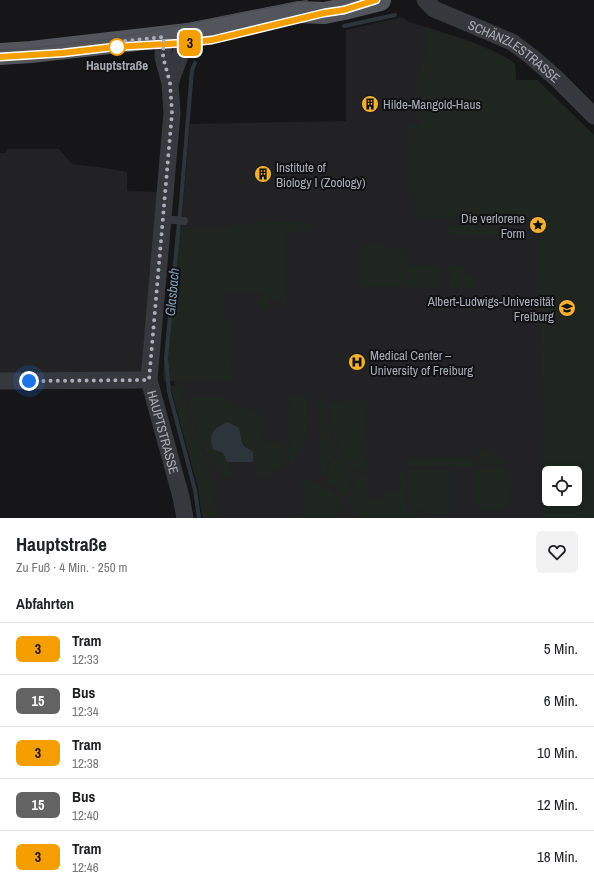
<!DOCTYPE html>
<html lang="de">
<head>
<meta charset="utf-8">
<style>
	:root { --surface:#fff; --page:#f2f2f2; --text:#202124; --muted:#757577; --line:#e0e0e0 }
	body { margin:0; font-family:"Archivo Narrow",sans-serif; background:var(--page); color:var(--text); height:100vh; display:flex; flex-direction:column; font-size:15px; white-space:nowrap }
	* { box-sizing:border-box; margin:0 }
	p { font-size:13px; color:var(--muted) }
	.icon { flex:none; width:22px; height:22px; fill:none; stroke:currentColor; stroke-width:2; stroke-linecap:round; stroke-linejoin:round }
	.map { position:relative; height:518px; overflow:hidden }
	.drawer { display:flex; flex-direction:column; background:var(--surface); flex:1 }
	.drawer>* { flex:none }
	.badge { padding:0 8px; border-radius:6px; font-size:14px; line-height:26px }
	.fabs { position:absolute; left:542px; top:466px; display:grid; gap:8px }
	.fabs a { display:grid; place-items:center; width:40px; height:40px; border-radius:6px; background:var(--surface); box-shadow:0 2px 10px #0003; font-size:20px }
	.you { position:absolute; width:20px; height:20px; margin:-10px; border:3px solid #fff; border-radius:50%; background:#1a73e8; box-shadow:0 0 0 6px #1a73e833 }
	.map>.badge { position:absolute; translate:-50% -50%; box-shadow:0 0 0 2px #fff }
	h2 { padding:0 16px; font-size:15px; line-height:36px }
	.round { display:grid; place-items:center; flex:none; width:42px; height:42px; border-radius:6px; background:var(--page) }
	.summary { display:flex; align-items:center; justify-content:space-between; height:68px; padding:0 16px }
	h1 { font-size:19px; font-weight:800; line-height:30px }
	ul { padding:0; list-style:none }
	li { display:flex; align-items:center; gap:12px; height:52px; padding:0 16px; border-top:1px solid var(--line) }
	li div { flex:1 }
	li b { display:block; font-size:15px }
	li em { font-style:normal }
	li .badge { min-width:44px; font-weight:700; text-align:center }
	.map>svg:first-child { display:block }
	.built { fill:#222225; fill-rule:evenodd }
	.green { fill:#1e261f; fill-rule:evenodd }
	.water { fill:#2c353c }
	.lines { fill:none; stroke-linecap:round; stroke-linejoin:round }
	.stream { stroke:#2c353c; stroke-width:4 }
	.service { stroke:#37383d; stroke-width:8 }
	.minor { stroke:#37383d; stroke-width:17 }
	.primary { stroke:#53555c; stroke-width:22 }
	.tram { stroke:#4a4c52; stroke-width:1 }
	.line-casing { stroke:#fff; stroke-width:9 }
	.line { stroke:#f59e00; stroke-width:6 }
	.walk { stroke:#a8adb8; stroke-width:4; stroke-dasharray:0 7.2 }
	.stop-dot { fill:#fff; stroke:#f59e00; stroke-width:2 }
	.labels { text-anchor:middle; stroke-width:4; stroke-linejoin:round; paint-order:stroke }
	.street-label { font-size:13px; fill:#a8adb8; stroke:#111113 }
	.stop-label { font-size:13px; font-weight:bold; fill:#a8adb8; stroke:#111113 }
	.poi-label { font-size:13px; fill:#a8adb8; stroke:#111113; text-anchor:start }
	.water-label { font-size:14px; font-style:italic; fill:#7f9bb3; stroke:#111113 }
</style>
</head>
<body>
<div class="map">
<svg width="594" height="518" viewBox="0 0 594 518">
	<rect width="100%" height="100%" fill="#161618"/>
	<!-- built -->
	<g class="built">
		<path d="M402,17L409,22L470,41L496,52L515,63L516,80H537L594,135V518H204L199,489L171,370L182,218L190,124L346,121V30ZM549,473H575V499H549Z"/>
		<path d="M7,149H59L72,164L105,168L127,172V191L159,192L143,378L0,377V153H6Z"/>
	</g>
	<!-- green -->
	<g class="green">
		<path d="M426,27C457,37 487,47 515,63L516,80H537L594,135V518H544L540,241L545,215H510L504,218L415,217V193H408L407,125H419V79L426,49ZM549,473H575V499H549Z"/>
		<path d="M270,222L312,223V231L286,232V308H283L282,299H268V308H262V292H224V316L226,320H229L230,356L234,380L164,381L163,374L176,229H227V225Z"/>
		<path d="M449,226L485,227L512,230L514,234H449Z"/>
		<path d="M363,244H383L389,249L397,248L403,251L404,286H363Z"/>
		<path d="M408,265L437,266L438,288H408Z"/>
		<path d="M449,266H465V277H476V288H450Z"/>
		<path d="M170,386H179L189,417L205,458L210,474L213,496L220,518H202L198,488Z"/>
		<path d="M288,396H306C306,421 312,446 289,463Z"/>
		<path d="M319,397H325L326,399C322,421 326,433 337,452L328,463L323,477H321Z"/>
		<path d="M187,398H224L239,409L250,408L258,413L264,443H285V466L271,471V475H256V462H253L254,457L252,450C244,446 241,443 241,435L223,453L227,462H230L231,477H224L212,464L206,451Z"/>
		<path d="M350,400L366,401L367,444H365V460L368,461V474C349,471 335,444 330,426C328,418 329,409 330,401L337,403Z"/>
		<path d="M479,449C492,448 496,456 505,464L479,465Z"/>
		<path d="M339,454C354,473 355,474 345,497L340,491L326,483L330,465Z"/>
		<path d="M474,454H476V466H410V459L474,458Z"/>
		<path d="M501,467L508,471C509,481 515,503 504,509L482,510L476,503V470Z"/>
		<path d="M410,470H449V514H433L411,508Z"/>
		<path d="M400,471H406L407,511L433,517L459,516V518H359L348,500L353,490L356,473L368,478V500H382L383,494L400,493Z"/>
		<path d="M304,478C318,484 330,489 342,499L336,512V518H298V516H304L303,481H298V479Z"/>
	</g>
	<!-- water -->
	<path class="water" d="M228,422L239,428C241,433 240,443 245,447C248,449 251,449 253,452V462H227L223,453L213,449C208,433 214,428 228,422Z"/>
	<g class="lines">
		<!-- stream -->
		<g class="stream">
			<path d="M344,26L395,15"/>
			<path d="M195,63L192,70L181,202L166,358L169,392L195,490L199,518"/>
		</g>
		<!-- service -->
		<path class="service" d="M163,219L184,221"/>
		<!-- minor -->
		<g class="minor">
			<path id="s1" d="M425,0L434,9L512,42L532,57L556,78L594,116"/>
			<path id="s2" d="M164,37L163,57L170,83L172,113L149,380L181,497L185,518"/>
			<path d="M170,83L188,34"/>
			<path d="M0,381L149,380"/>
		</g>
		<!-- primary -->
		<path class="primary" d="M0,54L31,52L188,34L299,12L324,13L344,9L380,0"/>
		<!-- tram -->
		<g class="tram">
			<path d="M0,50L24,49L111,39L308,0"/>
			<path d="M0,57L63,53L114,47L184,43L212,40L324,13L344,9L375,0"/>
		</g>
	</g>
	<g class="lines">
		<!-- line casing -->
		<g class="line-casing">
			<path id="line" d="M0,57L63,53L114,47L184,43L212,40L324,13L344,10L376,0"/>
		</g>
		<!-- line -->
		<use href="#line" class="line"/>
		<!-- walk -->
		<path class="walk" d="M29,381L149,380L172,113L170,83L163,57L164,37L116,42L117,47"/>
	</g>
	<!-- icons -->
	<defs>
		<g id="building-disc" transform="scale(0.9)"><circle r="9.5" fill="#f2b134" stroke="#111113"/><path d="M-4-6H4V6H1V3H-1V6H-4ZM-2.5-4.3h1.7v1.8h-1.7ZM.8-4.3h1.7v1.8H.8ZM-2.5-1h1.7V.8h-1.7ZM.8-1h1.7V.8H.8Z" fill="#111"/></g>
		<g id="sight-disc" transform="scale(0.9)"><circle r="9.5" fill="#f2b134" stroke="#111113"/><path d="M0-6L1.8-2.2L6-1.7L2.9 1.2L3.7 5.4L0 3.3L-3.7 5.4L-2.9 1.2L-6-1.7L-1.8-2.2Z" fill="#111"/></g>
		<g id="university-disc" transform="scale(0.9)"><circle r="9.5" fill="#f2b134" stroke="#111113"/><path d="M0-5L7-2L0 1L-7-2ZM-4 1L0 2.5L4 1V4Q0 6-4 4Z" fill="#111"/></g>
		<g id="hospital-disc" transform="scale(0.9)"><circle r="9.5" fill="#f2b134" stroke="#111113"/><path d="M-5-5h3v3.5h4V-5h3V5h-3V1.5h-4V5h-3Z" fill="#111"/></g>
	</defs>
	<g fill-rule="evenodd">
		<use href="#building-disc" x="370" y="104"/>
		<use href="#building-disc" x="263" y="174"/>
		<use href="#sight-disc" x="538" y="225"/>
		<use href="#university-disc" x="567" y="308"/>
		<use href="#hospital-disc" x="357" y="362"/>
	</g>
	<!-- markers -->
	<circle class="stop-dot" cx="117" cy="47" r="8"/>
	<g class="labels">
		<!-- street labels -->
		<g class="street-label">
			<text dy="5" stroke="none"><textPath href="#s1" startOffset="104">SCHÄNZLESTRASSE</textPath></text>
			<text dy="5" stroke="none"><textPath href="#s2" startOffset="399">HAUPTSTRASSE</textPath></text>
		</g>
		<!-- stop labels -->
		<g class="stop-label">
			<text x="117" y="70">Hauptstraße</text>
		</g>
		<!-- poi labels -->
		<g class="poi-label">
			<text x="383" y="109">Hilde-Mangold-Haus</text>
			<text x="276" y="172">Institute of<tspan x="276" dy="15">Biology I (Zoology)</tspan></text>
			<text x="525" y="223" text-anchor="end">Die verlorene<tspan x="525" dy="15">Form</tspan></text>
			<text x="554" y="306" text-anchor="end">Albert-Ludwigs-Universität<tspan x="554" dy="15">Freiburg</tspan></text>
			<text x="370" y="360">Medical Center –<tspan x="370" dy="15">University of Freiburg</tspan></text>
		</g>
		<!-- water labels -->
		<g class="water-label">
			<text transform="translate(172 292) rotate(-85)" y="5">Glasbach</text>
		</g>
	</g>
</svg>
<div class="fabs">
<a><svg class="icon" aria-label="locate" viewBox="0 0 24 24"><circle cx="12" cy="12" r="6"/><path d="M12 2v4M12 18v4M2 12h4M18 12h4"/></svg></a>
</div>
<div class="you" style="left:29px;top:381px"></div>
<b class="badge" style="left:190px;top:43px;background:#f59e00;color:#111">3</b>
</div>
<section class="drawer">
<div class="summary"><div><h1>Hauptstraße</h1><p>Zu Fuß · 4 Min. · 250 m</p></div><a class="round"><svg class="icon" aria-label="heart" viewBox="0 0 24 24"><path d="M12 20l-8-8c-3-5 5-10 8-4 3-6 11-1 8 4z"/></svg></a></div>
<h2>Abfahrten</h2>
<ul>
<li><span class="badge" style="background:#f59e00;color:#111">3</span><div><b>Tram</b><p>12:33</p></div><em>5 Min.</em></li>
<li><span class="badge" style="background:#646363;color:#fff">15</span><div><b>Bus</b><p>12:34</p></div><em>6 Min.</em></li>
<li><span class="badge" style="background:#f59e00;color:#111">3</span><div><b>Tram</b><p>12:38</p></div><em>10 Min.</em></li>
<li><span class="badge" style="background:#646363;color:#fff">15</span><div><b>Bus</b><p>12:40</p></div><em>12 Min.</em></li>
<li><span class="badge" style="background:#f59e00;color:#111">3</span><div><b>Tram</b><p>12:46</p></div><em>18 Min.</em></li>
</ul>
</section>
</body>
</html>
